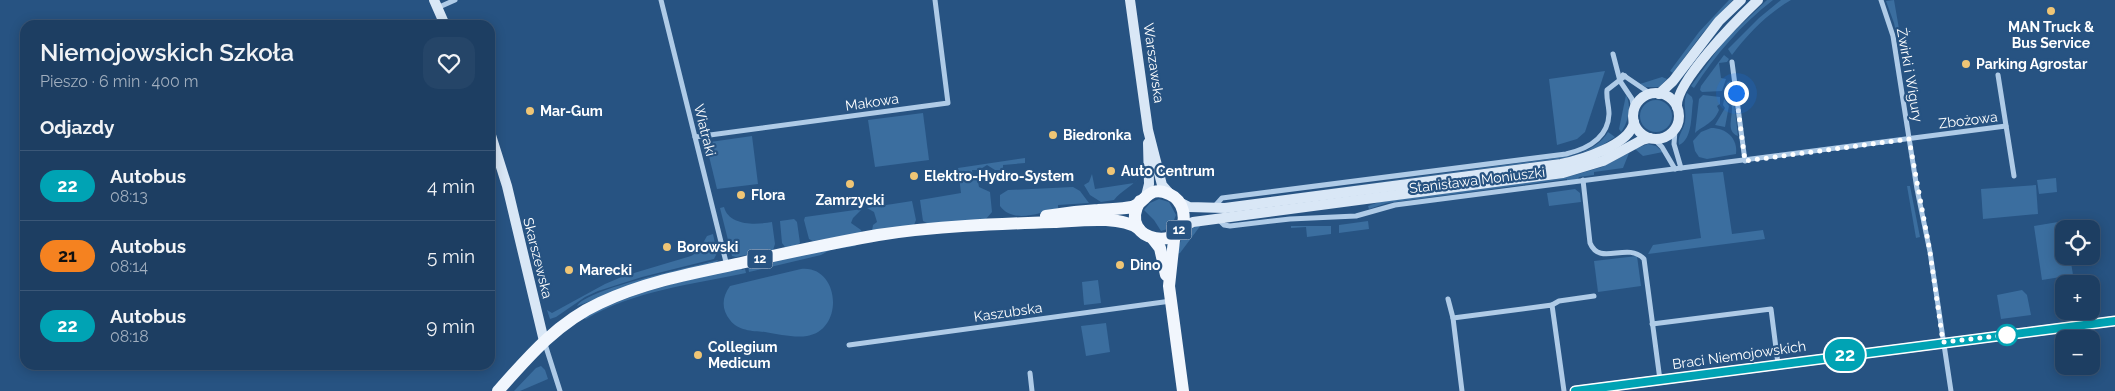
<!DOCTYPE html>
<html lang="pl">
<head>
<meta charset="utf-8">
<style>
	:root { --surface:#1d3e62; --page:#254568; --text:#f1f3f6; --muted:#a0aebe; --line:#3b5777 }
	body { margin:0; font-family:Raleway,sans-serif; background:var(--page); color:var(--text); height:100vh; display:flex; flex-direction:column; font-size:19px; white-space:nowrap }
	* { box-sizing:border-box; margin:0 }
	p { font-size:16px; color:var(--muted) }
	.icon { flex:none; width:28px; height:28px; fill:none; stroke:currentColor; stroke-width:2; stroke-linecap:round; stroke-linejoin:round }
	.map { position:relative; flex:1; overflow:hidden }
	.sheet { position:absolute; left:20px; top:20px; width:475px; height:350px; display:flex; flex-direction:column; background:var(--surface); border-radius:15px; box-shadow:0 2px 12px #0003,0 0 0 1px var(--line) }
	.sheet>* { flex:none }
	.badge { padding:0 10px; border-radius:16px; font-size:18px; line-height:32px }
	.tools { position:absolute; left:2055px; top:220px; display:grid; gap:10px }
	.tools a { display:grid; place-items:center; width:45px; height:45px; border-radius:10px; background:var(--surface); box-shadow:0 2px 12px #0003,0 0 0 1px var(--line); font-size:25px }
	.you { position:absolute; width:25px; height:25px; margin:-12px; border:4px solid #fff; border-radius:50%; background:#1a73e8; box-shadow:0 0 0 8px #1a73e833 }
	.map>.badge { position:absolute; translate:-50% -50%; box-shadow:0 0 0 2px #fff }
	h2 { padding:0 20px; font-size:19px; line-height:45px }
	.round { display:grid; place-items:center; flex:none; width:52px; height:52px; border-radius:15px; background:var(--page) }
	.headline { display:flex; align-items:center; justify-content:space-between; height:85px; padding:0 20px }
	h1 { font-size:24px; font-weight:600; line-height:38px }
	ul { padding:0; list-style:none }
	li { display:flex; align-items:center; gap:15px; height:70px; padding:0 20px; border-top:1px solid var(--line) }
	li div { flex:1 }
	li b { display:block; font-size:19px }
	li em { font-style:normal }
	li .badge { min-width:55px; font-weight:700; text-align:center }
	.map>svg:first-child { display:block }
	.green { fill:#3b6e9f }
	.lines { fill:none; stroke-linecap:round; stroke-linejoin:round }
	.street { stroke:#afcbe7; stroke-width:5 }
	.secondary { stroke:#d9e7f6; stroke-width:10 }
	.primary { stroke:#f1f6fd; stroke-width:12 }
	.line-casing { stroke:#fff; stroke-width:11 }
	.line { stroke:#00a3b4; stroke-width:8 }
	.walk { stroke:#fff; stroke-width:5; stroke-dasharray:0 9 }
	.poi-dot { fill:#efc575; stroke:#275382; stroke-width:2 }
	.stop-dot { fill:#fff; stroke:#00a3b4; stroke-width:2.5 }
	.labels { text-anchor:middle; stroke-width:4.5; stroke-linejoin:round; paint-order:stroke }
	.shield { fill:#275382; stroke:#becbda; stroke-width:1 }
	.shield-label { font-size:12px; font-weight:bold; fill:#fff }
	.poi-label { font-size:14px; font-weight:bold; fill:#fff; stroke:#275382; text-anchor:start }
	.street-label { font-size:14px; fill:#fff; stroke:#275382 }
</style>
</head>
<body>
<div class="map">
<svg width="2115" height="391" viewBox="0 0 2115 391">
	<rect width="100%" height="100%" fill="#275382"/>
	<!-- green -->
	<g class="green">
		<path d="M1729,0H1733L1701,35L1673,73L1670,71L1699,32Z"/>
		<path d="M1767,0H1773C1741,25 1716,54 1694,88L1691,86L1724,41Z"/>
		<path d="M1781,0H1791C1767,14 1748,34 1732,55L1728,49L1759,18Z"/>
		<path d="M1894,0L1903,52L1900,50L1894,23L1886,1Z"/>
		<path d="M1724,55L1729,59L1727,62L1719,63L1721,78L1726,79L1722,91L1702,92L1700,90L1701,86Z"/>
		<path d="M1605,71L1585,132L1577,139L1557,145L1549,79Z"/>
		<path d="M1662,77L1667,79L1659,87H1646L1640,84Z"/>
		<path d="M1730,81L1732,84L1738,136C1724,131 1735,114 1731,103C1730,99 1726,96 1724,93L1727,83Z"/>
		<path d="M1687,93L1692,97L1693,101C1691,114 1693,139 1679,145C1677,136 1683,131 1685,122C1687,111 1682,104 1687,93Z"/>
		<path d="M1626,95C1632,106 1628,123 1621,132L1619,129Z"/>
		<path d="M1703,95L1720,97V104L1717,106L1719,110C1713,124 1704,125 1695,133L1699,99Z"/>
		<path d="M1724,99L1729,106L1725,127L1715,125L1725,108L1723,105Z"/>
		<circle cx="1656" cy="116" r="16"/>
		<path d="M923,113L929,160L875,167L868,120Z"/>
		<path d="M1711,128C1726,128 1738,138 1736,154L1707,159L1699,157L1695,151L1693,141L1701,132Z"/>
		<path d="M1608,132L1615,137L1599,147L1565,158L1231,202L1564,157C1581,154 1598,148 1608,132Z"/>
		<path d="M752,136L758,184L717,189L707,148L710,142Z"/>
		<path d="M1648,144L1656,146L1663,152L1643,156L1635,149Z"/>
		<path d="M1629,153L1623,168L1594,172V175L1579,177L1578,179L1567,181V179L1387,203L1369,209L1368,206L1379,202L1564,178L1602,167Z"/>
		<path d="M1025,158V163L1003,165V170H995L987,165L979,170H972L973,177H977L979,187L990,192L992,212L986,219L929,224L923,221L920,200L961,193L958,168Z"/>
		<path d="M1723,172L1732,234L1763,230L1765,239L1648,254L1653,245L1701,238L1692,174Z"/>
		<path d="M1092,174L1095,189L1134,183L1139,178C1131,187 1121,191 1114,200L1101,202L1090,195L1084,185L1089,182Z"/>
		<path d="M2056,178L2057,192L2039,194L2037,180Z"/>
		<path d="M2036,185L2038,214L1983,219L1981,189Z"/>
		<path d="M1907,186H1910L1920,237L1916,238Z"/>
		<path d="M1073,187L1080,191L1089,203L1058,205V208C1040,213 1013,224 1000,206V195L1008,190Z"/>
		<path d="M1575,189L1580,193L1581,202L1549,206L1547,193Z"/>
		<path d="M1159,199L1169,202L1176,215L1171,228L1161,231L1154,220L1144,210L1150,203Z"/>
		<path d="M912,201L916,220L914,225L872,231L873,225L877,222L874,212L867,208Z"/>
		<path d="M724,207C729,226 756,225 772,222L775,244L773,250L746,257V255L736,257L732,256L720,208Z"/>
		<path d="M862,209L853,218L851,223L861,230L862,233L813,241L809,239L804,220L805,217Z"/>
		<path d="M794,219L797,222L800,243L795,246L785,247L782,243L780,221Z"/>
		<path d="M1368,221L1369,229L1339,233V225Z"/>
		<path d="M2064,221V256H2070L2073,275L2042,280L2034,226Z"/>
		<path d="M1201,225L1180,253L1177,254C1180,238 1185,229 1201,225Z"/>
		<path d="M1291,226H1331V234L1307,237L1306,227L1291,228Z"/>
		<path d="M713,234L717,253L714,259L642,277L598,291L585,297L556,317L550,319L547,310L552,313L605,284L624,276L691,256L698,252L707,236Z"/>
		<path d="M855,244L856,246L830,250L821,255L749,272L748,266Z"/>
		<path d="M1637,256L1641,286L1598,292L1594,261Z"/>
		<path d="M718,260L716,263L617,291L577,306C588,288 692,267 718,260Z"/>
		<path d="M741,268L742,270L745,269L746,273C693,284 633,291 586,319L584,318C633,291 687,280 741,268Z"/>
		<path d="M801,269C840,265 845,330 807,336C794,338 778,334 765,332C753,331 738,331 730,320C721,309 722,297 730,286Z"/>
		<path d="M1098,280L1101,303L1084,305L1082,282Z"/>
		<path d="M2022,290L2027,295L2031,315L2001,319L1997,295Z"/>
		<path d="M1106,323L1110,352L1086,356L1081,326Z"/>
		<path d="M541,366L545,370L548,379L520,391H514L536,368Z"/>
	</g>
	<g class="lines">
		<!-- street -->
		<g class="street">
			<path d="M661,0L727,266"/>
			<path d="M1881,0L1893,36L1917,189L1930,252L1951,391"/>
			<path d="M437,8L455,0"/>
			<path d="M1613,54L1620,81L1632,99L1634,110"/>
			<path d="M1732,62L1745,161"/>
			<path d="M1623,75L1651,94"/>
			<path d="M1998,75L2014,176"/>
			<path d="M1675,130L1674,144L1681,168"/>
			<path d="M695,137L948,103L935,0"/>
			<path d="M1654,139L1662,147L1675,169"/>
			<path d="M1583,180L1590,243C1600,267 1627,241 1644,259L1660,380"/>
			<path d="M1214,207L1222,198L1566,154C1587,149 1608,139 1609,114C1609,106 1606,98 1607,90L1625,76"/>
			<path d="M1217,218L1224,225L1230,226L1290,219L1356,216L1395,205L2006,126"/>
			<path d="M1448,299L1453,318"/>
			<path d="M1552,305L1559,301L1594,296"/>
			<path d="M1652,324L1771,309L1778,364"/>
			<path d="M545,344L560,391"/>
			<path d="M849,345L1171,301"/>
			<path d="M1030,373L1032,391"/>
			<path d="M1462,391L1453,318L1552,305L1564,391"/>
		</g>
		<!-- secondary -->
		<g class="secondary">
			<path d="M434,0L445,25"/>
			<path d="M1130,0L1148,130L1162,185L1170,194"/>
			<circle cx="1656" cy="116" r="23"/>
			<path d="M1659,94L1673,81L1719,21L1741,0"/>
			<path d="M1677,107C1675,82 1739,18 1758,0"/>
			<path d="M490,132L507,186L544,341"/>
			<path d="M1146,196L1149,184L1148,143"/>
			<path d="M1179,202L1189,207L1225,208L1561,164C1581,160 1630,145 1634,122"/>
			<path d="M1179,229L1193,222L1563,173L1603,161L1642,140L1650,138"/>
			<path d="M1575,391L2115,321"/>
		</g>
		<!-- primary -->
		<g class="primary">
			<path d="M1046,216C1063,213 1080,211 1098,210C1109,209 1122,209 1132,207C1146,203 1148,184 1169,194C1176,197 1181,203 1183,211C1192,254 1115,244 1140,201"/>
			<path d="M1176,233L1174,240L1169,286L1183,391"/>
			<path d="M1153,239L1160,248L1166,275"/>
			<path d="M498,391C528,357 558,322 600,303C644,282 693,273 741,263C786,253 832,243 878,235C936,226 995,224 1054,222C1077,221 1121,215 1139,229"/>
		</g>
	</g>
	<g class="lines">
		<!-- line casing -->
		<g class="line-casing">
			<path id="line" d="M1575,391L2115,321"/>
		</g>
		<!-- line -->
		<use href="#line" class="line"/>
		<!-- walk -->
		<path class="walk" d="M1736,93L1745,161L1909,139L1930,252L1943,342L2007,335"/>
	</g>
	<!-- markers -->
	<g class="poi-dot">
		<circle cx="2051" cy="11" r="5"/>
		<circle cx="1966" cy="64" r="5"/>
		<circle cx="530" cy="111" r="5"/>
		<circle cx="1053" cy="135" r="5"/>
		<circle cx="1111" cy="171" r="5"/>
		<circle cx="914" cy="176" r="5"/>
		<circle cx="850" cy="184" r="5"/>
		<circle cx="741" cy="195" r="5"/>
		<circle cx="667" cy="247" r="5"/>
		<circle cx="1120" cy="265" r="5"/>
		<circle cx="569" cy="270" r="5"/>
		<circle cx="698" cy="355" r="5"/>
	</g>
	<circle class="stop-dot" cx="2007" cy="335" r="10"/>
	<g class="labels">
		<!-- shield labels -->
		<g class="shield">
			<rect x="1166.5" y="220.5" width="25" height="19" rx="4"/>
			<rect x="747.5" y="249.5" width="25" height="19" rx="4"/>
		</g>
		<g class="shield-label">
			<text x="1179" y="234">12</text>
			<text x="760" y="263">12</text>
		</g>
		<!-- poi labels -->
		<g class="poi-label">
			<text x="2051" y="32" text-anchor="middle">MAN Truck &amp;<tspan x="2051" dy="16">Bus Service</tspan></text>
			<text x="1976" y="69">Parking Agrostar</text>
			<text x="540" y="116">Mar-Gum</text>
			<text x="1063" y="140">Biedronka</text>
			<text x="1121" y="176">Auto Centrum</text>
			<text x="924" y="181">Elektro-Hydro-System</text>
			<text x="751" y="200">Flora</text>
			<text x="850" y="205" text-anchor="middle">Zamrzycki</text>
			<text x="677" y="252">Borowski</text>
			<text x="1130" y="270">Dino</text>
			<text x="579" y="275">Marecki</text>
			<text x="708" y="352">Collegium<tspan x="708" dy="16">Medicum</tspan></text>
		</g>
		<!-- street labels -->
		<g class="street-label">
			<text transform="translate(1154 63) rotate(82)" y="5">Warszawska</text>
			<text transform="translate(1910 75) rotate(80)" y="5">Żwirki i Wigury</text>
			<text transform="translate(872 102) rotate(-8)" y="5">Makowa</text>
			<text transform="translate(1968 120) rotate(-7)" y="5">Zbożowa</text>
			<text transform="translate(705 130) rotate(76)" y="5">Wiatraki</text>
			<text transform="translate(1477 180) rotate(-7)" y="5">Stanisława Moniuszki</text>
			<text transform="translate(538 258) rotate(76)" y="5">Skarszewska</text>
			<text transform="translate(1008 312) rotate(-8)" y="5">Kaszubska</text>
			<text transform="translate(1739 355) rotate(-8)" y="5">Braci Niemojowskich</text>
		</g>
	</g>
</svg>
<div class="tools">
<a><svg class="icon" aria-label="locate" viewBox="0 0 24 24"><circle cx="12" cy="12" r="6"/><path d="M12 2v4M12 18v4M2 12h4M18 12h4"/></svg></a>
<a>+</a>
<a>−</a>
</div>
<div class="you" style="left:1736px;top:93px"></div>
<b class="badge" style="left:1845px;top:355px;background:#00a3b4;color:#fff">22</b>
<section class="sheet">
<div class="headline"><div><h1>Niemojowskich Szkoła</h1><p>Pieszo · 6 min · 400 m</p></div><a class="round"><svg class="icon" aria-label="heart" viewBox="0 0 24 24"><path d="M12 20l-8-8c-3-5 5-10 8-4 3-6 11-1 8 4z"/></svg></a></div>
<h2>Odjazdy</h2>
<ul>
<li><span class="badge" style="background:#00a3b4;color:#fff">22</span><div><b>Autobus</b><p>08:13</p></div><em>4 min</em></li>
<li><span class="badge" style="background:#f58220;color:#111">21</span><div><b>Autobus</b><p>08:14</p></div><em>5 min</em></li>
<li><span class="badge" style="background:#00a3b4;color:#fff">22</span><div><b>Autobus</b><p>08:18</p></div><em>9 min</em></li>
</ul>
</section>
</div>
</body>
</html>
